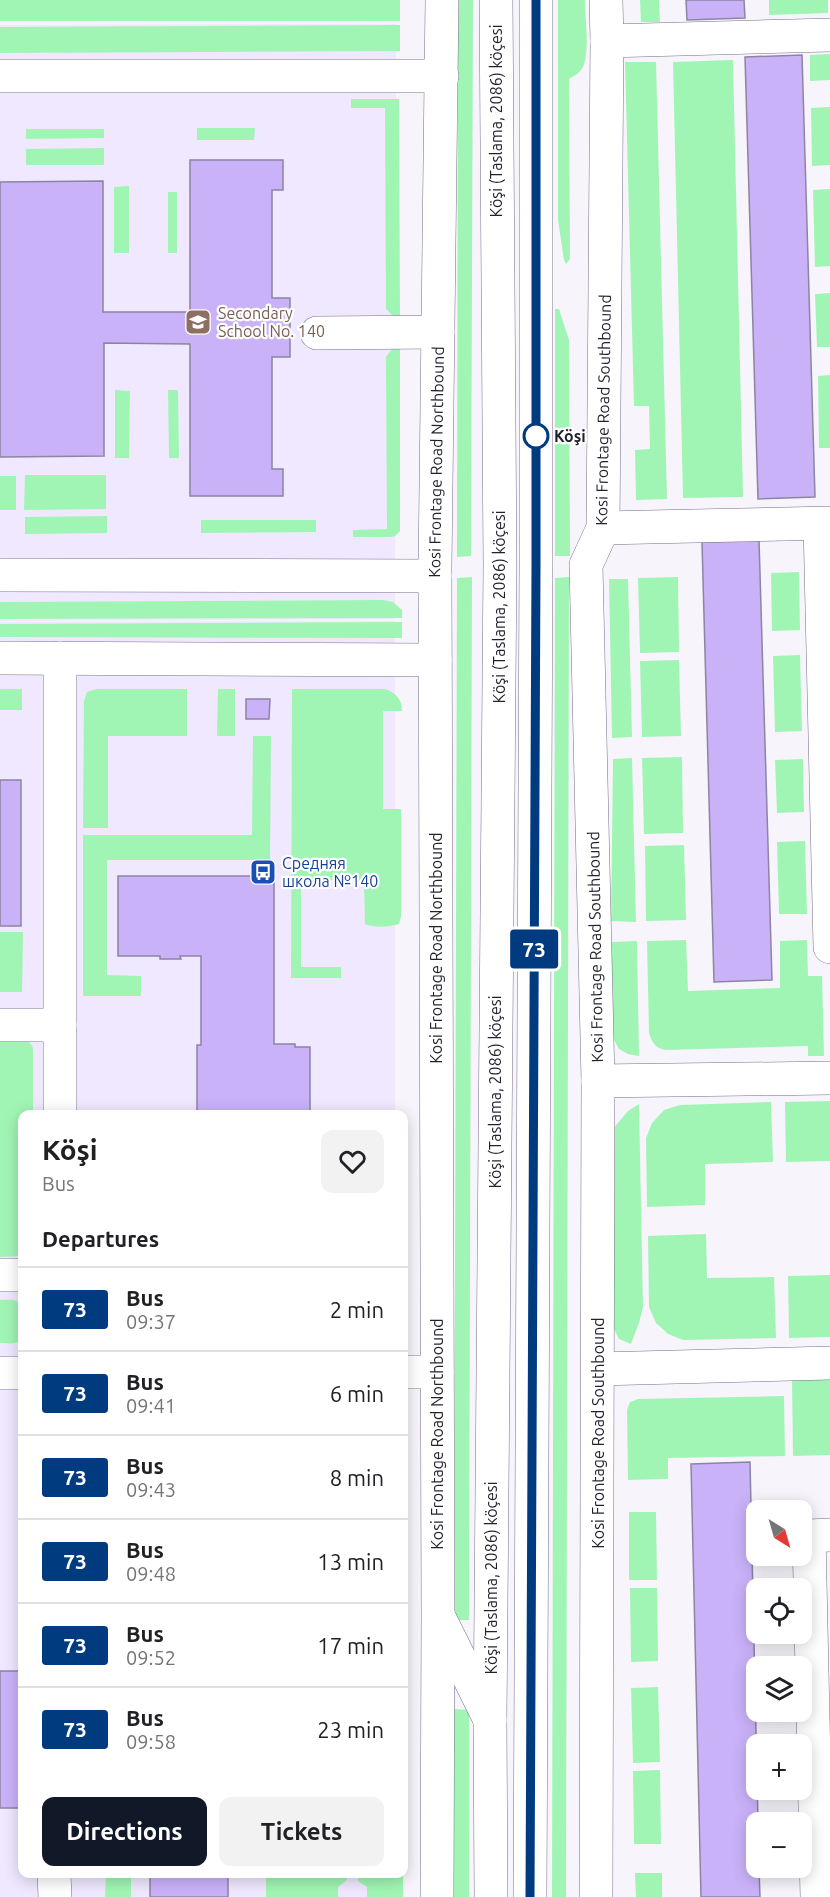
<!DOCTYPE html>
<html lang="en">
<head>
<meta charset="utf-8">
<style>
	:root { --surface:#fff; --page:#f2f2f2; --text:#202124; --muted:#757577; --line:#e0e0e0; --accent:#111827 }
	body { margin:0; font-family:Ubuntu,sans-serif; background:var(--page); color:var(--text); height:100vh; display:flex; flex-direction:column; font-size:22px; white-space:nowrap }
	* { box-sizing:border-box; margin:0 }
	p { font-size:20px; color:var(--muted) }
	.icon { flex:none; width:33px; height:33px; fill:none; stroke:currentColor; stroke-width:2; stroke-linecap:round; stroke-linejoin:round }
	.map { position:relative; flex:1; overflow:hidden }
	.side { position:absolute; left:18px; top:1110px; width:390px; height:768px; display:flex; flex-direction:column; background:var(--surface); border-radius:12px; box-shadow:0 3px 15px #0003 }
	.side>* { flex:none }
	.badge { padding:0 12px; border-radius:4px; font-size:21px; line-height:39px }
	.needle { width:39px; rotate:143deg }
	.controls { position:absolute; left:746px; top:1500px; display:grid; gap:12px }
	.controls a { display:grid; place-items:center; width:66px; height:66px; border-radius:12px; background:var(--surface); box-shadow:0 3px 15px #0003; font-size:30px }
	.map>.badge { position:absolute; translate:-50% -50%; box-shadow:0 0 0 3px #fff }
	h2 { padding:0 24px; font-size:22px; line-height:54px }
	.round { display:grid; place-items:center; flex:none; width:63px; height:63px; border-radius:12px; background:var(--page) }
	.headline { display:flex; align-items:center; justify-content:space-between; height:102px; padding:0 24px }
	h1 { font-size:28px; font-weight:700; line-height:45px }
	.button { display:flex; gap:12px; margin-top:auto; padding:12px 24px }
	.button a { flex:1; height:69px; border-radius:12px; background:var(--accent); color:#fff; font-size:24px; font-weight:700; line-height:69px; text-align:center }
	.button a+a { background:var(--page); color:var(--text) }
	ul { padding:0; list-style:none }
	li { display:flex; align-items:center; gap:18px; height:84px; padding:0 24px; border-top:2px solid var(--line) }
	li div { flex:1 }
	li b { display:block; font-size:22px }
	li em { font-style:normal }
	li .badge { min-width:66px; font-weight:700; text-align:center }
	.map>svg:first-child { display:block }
	.built { fill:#efe8ff }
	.green { fill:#a1f5b4 }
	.building { fill:#cab2f9; stroke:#8d84a1; stroke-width:1.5 }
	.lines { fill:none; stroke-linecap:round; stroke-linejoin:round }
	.minor-casing { stroke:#776e8a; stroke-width:34 }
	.major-casing { stroke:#776e8a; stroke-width:34 }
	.minor { stroke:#fff; stroke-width:33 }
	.major { stroke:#fff; stroke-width:33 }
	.line-casing { stroke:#fff; stroke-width:14 }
	.line { stroke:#003b80; stroke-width:9 }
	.stop-dot { fill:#fff; stroke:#003b80; stroke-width:3 }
	.labels { text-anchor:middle; stroke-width:4.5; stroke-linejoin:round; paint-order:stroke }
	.street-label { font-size:16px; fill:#231f2b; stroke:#fff }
	.education-label { font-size:16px; fill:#785e54; stroke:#fff; text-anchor:start }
	.stop-label { font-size:16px; font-weight:bold; fill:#231f2b; stroke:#fff; text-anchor:start }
	.transit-label { font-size:16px; fill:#164399; stroke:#fff; text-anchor:start }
</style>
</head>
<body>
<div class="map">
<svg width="830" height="1897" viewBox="0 0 830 1897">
	<rect width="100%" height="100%" fill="#f7f5fb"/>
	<!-- built -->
	<g class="built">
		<path d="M396,24L395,619L0,621V25Z"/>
		<path d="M395,621V1114H22V1874H395V1897H0V622Z"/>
	</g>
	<!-- green -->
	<g class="green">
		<rect x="0" y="0" width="400" height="21"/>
		<path d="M458,0H473L471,556L457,557Z"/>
		<path d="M558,0H585C585,18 590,51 583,67C580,73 574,76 569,79L570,259L566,264L564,260L558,220Z"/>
		<path d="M640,0H659L660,22H641Z"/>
		<path d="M769,0H828V13L769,15Z"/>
		<path d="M400,25V51L0,53V27Z"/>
		<path d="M830,54V80L810,81V55Z"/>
		<path d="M733,60L743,497L683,498L673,62Z"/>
		<path d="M625,62H656L667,499L636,500L635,450L650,449L649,406H634Z"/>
		<path d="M351,99H399L400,316L392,315L386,309L385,108H351Z"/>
		<path d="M830,107V165L812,166L811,108Z"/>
		<path d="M197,128H255L254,140H197Z"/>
		<path d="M26,129H104V138L26,139Z"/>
		<path d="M104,148V165H26V149Z"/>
		<path d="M129,186V253H114V187Z"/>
		<path d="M830,189V266L815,267L813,190Z"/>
		<rect x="168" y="192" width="9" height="61"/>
		<path d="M830,293V347H817L815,294Z"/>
		<path d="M555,309H559L569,340L570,556H555Z"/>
		<path d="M400,348V531L395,536L391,537H353V530L387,529L386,357L392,349Z"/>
		<path d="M830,375V448H819L818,376Z"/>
		<path d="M115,390L130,391L129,458H115Z"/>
		<path d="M168,390H178L179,458H169Z"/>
		<path d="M25,475H106V509L24,510Z"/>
		<rect x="0" y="476" width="16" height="34"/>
		<path d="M107,516V533L25,534V517Z"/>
		<path d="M201,520H316V532L201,533Z"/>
		<path d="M799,572L800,630L772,631L771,573Z"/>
		<path d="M472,577L469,1620H454L457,578Z"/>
		<path d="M569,577L566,1897H552L555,578Z"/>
		<path d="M678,577L679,652L640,653L638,578Z"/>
		<path d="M609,579H628L632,737L612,738Z"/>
		<path d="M383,600L393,602L402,610V618L0,619V602Z"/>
		<path d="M402,622V638L0,637V624Z"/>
		<path d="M800,655L802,731L775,732L773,656Z"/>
		<path d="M679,660L681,736L642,737L640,661Z"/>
		<rect x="0" y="689" width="22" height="21"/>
		<path d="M96,689H187V736H108V828H83L84,701L87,692Z"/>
		<path d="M218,689H235V736H217Z"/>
		<path d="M292,689H385C396,693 402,699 402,711H383V809H401V917L399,924C389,927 374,928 365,924L364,880H301V967H341V978H291Z"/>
		<path d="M253,736H271L270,860H107V975L141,976V996H83V835H252Z"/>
		<path d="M682,757L683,833L644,834L642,758Z"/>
		<path d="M632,758L636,922L611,921L613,759Z"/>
		<path d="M803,759L804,812L777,813L775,760Z"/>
		<path d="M805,841L807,914H779L777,842Z"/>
		<path d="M684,845L686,920L646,921L645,846Z"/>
		<path d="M0,932H23L22,992H0Z"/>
		<path d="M686,940L688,991L780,988V941L807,940L808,976H822L824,1056H808V1046L665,1050C656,1048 652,1043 649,1033L647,941Z"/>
		<path d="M637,941L639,1056L628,1054L619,1049L610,1033L611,942Z"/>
		<path d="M0,1038C12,1038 28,1035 33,1048V1114H22V1256L0,1257Z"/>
		<path d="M830,1101V1161L786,1162L785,1102Z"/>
		<path d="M771,1102L773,1162L705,1164V1205L647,1207L646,1138L652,1123L664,1110L680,1105Z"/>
		<path d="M639,1104L643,1307L639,1323L631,1344L619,1339L611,1323L613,1129L628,1111Z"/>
		<path d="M706,1234L707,1278L774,1277L776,1338L683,1340L668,1334L656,1323L649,1307L648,1236Z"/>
		<path d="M830,1275V1337L789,1338L788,1276Z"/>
		<path d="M0,1300C9,1300 18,1298 22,1307C23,1316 27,1340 15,1343C11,1344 4,1343 0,1343Z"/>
		<path d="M830,1379V1455L793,1456L792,1380Z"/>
		<path d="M784,1396L785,1456L668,1458V1479L628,1480L627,1410L630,1402L638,1399Z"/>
		<path d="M629,1512H656L657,1580H629Z"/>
		<path d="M657,1588L658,1661L631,1662L630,1588Z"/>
		<path d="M658,1687L660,1762L633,1763L631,1688Z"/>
		<path d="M454,1709L469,1710V1897H454Z"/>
		<path d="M660,1770L661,1844H634L633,1771Z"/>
		<path d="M635,1873H662V1897H636Z"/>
		<path d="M106,1874H131V1897H105Z"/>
		<path d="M266,1874H347V1880L338,1887V1897H266Z"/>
		<path d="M358,1874H403V1897H367V1887L358,1881Z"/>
	</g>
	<!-- building -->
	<g class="building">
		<path d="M686,0H744L745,18L687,20Z"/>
		<path d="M802,55L815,497L758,499L745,57Z"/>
		<path d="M190,160H283V190H272V298H290V357H272V469H283V496H190V344L104,343V456L0,457V182L103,181V312H190Z"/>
		<path d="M759,540L772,980L714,982L702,542Z"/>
		<path d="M246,699H270L269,719H246Z"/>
		<rect x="0" y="780" width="21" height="146"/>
		<path d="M118,876H274V1044H295V1047H310V1114H197V1045H201V956H180L181,959H160V956H118Z"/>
		<path d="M750,1462L758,1822H756V1868H759L760,1897H701L691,1464Z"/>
		<rect x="0" y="1671" width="22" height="137"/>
		<rect x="150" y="1874" width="78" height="23"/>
	</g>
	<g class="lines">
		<!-- minor casing -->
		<g class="minor-casing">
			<g id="minor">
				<path d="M607,41L830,35"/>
				<path d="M0,76H442"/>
				<path d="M317,333L438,332"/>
				<path d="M820,524L830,947"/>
				<path d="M603,528L830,523"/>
				<path d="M0,575L435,576"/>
				<path d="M0,658L435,660"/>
				<path d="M60,658V1114"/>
				<path d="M0,1025H60"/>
				<path d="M598,1081L830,1078"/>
				<path d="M0,1275H22"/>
				<path d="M598,1369L830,1363"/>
				<path d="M404,1372H437"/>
				<path d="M0,1373H22"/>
				<path d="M441,1621L490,1720"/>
				<path d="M54,1874L55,1897"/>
				<path d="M437,1897L438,1614L435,567L442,0"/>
				<path d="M596,1897L598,1081L586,565L603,528L607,41L606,0"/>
				<path d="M817,1897L809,1536L830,1535"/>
			</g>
		</g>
		<!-- major casing -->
		<g class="major-casing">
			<g id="major">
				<path d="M491,1897L490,1720L500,566L496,0"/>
				<path d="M530,1897L536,565V0"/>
			</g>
		</g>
		<!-- minor -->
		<use href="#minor" class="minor"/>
		<!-- major -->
		<use href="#major" class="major"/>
	</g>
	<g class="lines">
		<!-- line casing -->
		<g class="line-casing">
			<path id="line" d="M530,1897L536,565V0"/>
		</g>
		<!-- line -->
		<use href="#line" class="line"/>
	</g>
	<!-- icons -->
	<defs>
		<g id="school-square" transform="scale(1.35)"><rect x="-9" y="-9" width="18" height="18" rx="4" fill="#8d6e63" stroke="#fff"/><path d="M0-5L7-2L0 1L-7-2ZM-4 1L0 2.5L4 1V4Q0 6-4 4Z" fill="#fff"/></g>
		<g id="bus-square" transform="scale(1.35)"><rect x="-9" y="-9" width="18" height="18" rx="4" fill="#1a4fb4" stroke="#fff"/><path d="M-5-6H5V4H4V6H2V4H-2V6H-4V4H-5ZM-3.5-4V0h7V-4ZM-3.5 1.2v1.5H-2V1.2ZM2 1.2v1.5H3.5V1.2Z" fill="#fff"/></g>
	</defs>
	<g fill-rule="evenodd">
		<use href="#school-square" x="198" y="322"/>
		<use href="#bus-square" x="263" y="872"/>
	</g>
	<!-- markers -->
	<circle class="stop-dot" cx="536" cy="436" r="12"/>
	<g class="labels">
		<!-- street labels -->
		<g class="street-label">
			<text transform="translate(496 121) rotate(-90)" y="6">Köşi (Taslama, 2086) köçesi</text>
			<text transform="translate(603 410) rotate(-89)" y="6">Kosi Frontage Road Southbound</text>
			<text transform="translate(436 462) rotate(-89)" y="6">Kosi Frontage Road Northbound</text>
			<text transform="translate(499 607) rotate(-90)" y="6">Köşi (Taslama, 2086) köçesi</text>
			<text transform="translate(595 947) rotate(-91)" y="6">Kosi Frontage Road Southbound</text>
			<text transform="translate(436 948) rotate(-90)" y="6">Kosi Frontage Road Northbound</text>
			<text transform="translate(495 1092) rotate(-90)" y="6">Köşi (Taslama, 2086) köçesi</text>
			<text transform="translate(598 1433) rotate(-90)" y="6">Kosi Frontage Road Southbound</text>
			<text transform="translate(437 1434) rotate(-90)" y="6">Kosi Frontage Road Northbound</text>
			<text transform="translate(491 1578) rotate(-90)" y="6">Köşi (Taslama, 2086) köçesi</text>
		</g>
		<!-- education labels -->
		<g class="education-label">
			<text x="218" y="319">Secondary<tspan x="218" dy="18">School No. 140</tspan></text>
		</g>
		<!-- stop labels -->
		<g class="stop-label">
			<text x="554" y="442">Köşi</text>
		</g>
		<!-- transit labels -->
		<g class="transit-label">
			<text x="282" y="869">Средняя<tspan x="282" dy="18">школа №140</tspan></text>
		</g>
	</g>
</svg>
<div class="controls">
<a><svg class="needle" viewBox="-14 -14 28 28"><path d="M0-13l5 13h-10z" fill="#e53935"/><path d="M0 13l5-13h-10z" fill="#757577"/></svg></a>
<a><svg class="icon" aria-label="locate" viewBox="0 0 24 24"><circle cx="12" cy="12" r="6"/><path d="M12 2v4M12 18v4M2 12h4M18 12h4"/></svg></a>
<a><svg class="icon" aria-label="layers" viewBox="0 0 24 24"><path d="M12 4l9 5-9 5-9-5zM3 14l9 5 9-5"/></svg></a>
<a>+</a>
<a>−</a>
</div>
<b class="badge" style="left:534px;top:949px;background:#003b80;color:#fff">73</b>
<section class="side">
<div class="headline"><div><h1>Köşi</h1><p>Bus</p></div><a class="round"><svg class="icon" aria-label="heart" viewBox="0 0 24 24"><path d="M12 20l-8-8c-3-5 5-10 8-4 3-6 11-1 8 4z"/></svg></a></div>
<h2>Departures</h2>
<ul>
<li><span class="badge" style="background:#003b80;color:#fff">73</span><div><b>Bus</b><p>09:37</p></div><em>2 min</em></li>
<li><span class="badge" style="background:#003b80;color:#fff">73</span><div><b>Bus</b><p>09:41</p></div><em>6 min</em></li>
<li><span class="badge" style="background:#003b80;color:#fff">73</span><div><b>Bus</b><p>09:43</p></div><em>8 min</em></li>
<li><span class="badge" style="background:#003b80;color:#fff">73</span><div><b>Bus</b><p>09:48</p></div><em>13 min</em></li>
<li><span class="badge" style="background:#003b80;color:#fff">73</span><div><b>Bus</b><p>09:52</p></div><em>17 min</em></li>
<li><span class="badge" style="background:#003b80;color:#fff">73</span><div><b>Bus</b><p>09:58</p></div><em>23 min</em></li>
</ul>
<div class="button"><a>Directions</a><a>Tickets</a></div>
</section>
</div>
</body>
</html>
